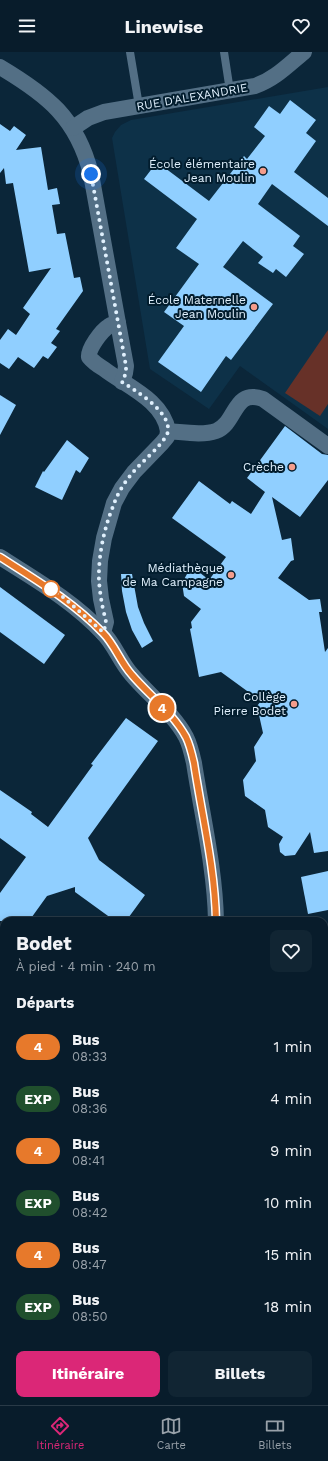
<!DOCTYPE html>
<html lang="fr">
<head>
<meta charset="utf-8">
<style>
	:root { --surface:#081c2b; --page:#112533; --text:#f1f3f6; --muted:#98a1a9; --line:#293a47; --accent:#db2777 }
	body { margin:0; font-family:"Work Sans",sans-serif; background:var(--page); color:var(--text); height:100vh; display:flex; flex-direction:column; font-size:15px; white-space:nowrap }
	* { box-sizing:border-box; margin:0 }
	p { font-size:13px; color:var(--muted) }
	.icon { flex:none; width:22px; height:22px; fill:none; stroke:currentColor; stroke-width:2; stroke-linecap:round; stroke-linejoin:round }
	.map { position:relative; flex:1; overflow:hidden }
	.panel { position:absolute; left:0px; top:865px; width:328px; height:488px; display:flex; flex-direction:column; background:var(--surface); border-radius:12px 12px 0 0; box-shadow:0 2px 10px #0003,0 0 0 1px var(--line) }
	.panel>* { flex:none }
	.badge { padding:0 8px; border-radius:13px; font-size:14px; line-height:26px }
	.you { position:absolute; width:20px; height:20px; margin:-10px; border:3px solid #fff; border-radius:50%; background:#1a73e8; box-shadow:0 0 0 6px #1a73e833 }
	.map>.badge { position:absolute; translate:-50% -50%; box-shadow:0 0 0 2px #fff }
	h2 { padding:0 16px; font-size:15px; line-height:36px }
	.round { display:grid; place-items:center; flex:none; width:42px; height:42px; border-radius:8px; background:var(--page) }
	.summary { display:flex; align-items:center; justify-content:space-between; height:68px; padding:0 16px }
	h1 { font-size:19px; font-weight:700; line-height:30px }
	.primary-button { display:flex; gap:8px; margin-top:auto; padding:8px 16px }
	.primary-button a { flex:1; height:46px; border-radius:8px; background:var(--accent); color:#fff; font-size:16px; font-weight:700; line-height:46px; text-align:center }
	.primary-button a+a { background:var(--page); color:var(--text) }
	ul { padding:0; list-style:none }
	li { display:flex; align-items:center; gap:12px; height:52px; padding:0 16px }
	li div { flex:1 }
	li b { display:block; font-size:15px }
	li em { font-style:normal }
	li .badge { min-width:44px; font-weight:700; text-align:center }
	header { display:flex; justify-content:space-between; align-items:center; height:52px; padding:0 16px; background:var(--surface); font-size:18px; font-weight:700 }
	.menu { display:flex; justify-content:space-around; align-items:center; height:56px; border-top:1px solid var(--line); background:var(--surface); font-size:11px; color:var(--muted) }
	.menu a { display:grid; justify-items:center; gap:2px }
	.menu .selected { color:var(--accent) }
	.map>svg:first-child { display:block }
	.built { fill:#0d3148 }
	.green { fill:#673128 }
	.building { fill:#90cfff }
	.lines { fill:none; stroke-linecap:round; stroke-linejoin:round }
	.service { stroke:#536f85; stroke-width:8 }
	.minor { stroke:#536f85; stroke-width:16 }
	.secondary { stroke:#777580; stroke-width:22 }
	.line-casing { stroke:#fff; stroke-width:9 }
	.line { stroke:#e7792b; stroke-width:6 }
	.walk { stroke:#e0f0fd; stroke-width:4; stroke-dasharray:0 7.2 }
	.poi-dot { fill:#f49d8c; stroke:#021d2e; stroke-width:1.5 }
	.stop-dot { fill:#fff; stroke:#e7792b; stroke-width:2 }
	.labels { text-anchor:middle; stroke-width:4; stroke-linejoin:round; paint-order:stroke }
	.street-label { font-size:12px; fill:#e0f0fd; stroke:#021d2e }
	.poi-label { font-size:12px; fill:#e0f0fd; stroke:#021d2e; text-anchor:end }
</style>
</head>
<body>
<header><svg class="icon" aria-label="menu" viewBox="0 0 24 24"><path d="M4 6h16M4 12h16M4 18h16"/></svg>Linewise<svg class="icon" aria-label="heart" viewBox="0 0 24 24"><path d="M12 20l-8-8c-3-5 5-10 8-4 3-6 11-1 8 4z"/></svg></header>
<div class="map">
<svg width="328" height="1353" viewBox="0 0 328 1353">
	<rect width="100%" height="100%" fill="#0b2639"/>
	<!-- built -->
	<path class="built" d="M328,35V377L240,314L209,357L150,317L112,86L115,80L121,73L131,68Z"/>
	<!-- green -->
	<path class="green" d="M328,278V352L320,364L285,341Z"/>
	<!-- building -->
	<g class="building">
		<path d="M290,48L316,68L306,81L316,89L294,120L328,146V174L272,132L258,152L300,184L293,194L304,202L286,225L276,217L273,221L258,211L263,205L243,189L223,215L273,252L231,308L226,304L201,340L158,310L184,274L164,260L199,212L176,196L197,167L144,127L157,110L209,149L244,104L247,107L265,84L254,75L269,54L280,62Z"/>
		<path d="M0,72L10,79L14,74L26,83L16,98L41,95L48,138L57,136L60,152L52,153L57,182L65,181L74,226L80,225L83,239L56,277L60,279L51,291L57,295L48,307L43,304L34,316L18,305L9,317L0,311V288L8,277L16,283L30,262L23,256L51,216L29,220L13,131L6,132L4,116L0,121Z"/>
		<path d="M0,343L16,353L0,383Z"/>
		<path d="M285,374L322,402L328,403V428L300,465L272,445L282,488L291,486L294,508L291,509L278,526L309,548L320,547L322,560H319L325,600L328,596V799L314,801L310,780L295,803L285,804L280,800L279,792L283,785L268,775L265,758L245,744L243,728L256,709L254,695L263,681L257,654L261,649L221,620L199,625L190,577L192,576L191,570L201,557L184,544L182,531L187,522L199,520L209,528L226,505L172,466L199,429L230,452L232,449L251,462L265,440L247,426Z"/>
		<path d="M67,388L89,406L80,421L76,418L62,448L35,435L43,419L44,420Z"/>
		<path d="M121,522H132L138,555L144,571L153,589L142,596L132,578L126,560L122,539Z"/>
		<path d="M0,535L65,583L44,612L0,580Z"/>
		<path d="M126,666L158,689L88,786L99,808L145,843L126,869H115L75,840V835L47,844L29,869H0V841L26,805L0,786V738L32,760L31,762L48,775L93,713L91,712Z"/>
		<path d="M328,819V858L308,862L301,825Z"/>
	</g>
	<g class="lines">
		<!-- service -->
		<g class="service">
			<path d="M130,0L139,54"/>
			<path d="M224,0L230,39"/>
			<path d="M0,1025L4,1021"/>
			<path d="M0,1115L4,1120"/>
		</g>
		<!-- minor -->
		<g class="minor">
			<path d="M0,15C47,43 77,66 91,122L118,271C115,272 111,272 109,274C101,279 88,297 89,305C93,310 99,314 104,317C126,334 163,348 168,379"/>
			<path d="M73,76L88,66L104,60L255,34C275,27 288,13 304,0"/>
			<path d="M118,271L126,314L125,321L122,330"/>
			<path d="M0,505C36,528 73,549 103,581C115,593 120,610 132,623C149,643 173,661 186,685C190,693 192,702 194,711C202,763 215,816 216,869"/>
			<path d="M103,581L106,570L101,547L99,529L100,509L104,486L114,451L122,436L134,420L162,391L167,385L168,379C183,380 202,384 216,379C237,371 233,336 263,347L328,394"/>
			<path d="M0,974L4,977"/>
			<path d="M324,984L328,986"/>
			<path d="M0,1134L4,1130"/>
			<path d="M0,1299L4,1306"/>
		</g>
		<!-- secondary -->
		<g class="secondary">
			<path d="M68,1349V1353"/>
			<path d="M2,1353L4,1347"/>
		</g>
	</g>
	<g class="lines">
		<!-- line casing -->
		<g class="line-casing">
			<path id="line" d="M0,505C36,528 72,549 103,581C115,593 120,610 132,623C149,643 173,661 186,685C190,693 192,702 194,711C202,764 215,816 216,869"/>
		</g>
		<!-- line -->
		<use href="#line" class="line"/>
		<!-- walk -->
		<path class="walk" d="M51,537L63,545L103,580C104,578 105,575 106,572C106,567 104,562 103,557C101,548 100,539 99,530C98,504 104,476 114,452C118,440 126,428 135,418C142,410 167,389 168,379C170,359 136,339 122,330L126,321V314L91,122"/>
	</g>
	<!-- markers -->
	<g class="poi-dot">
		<circle cx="263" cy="119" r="4"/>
		<circle cx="254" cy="255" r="4"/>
		<circle cx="292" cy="415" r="4"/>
		<circle cx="231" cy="523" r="4"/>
		<circle cx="294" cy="652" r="4"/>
	</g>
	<circle class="stop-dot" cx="51" cy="537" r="8"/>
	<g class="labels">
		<!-- street labels -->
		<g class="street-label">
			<text transform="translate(192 45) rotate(-10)" y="4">RUE D'ALEXANDRIE</text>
		</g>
		<!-- poi labels -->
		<g class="poi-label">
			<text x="255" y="116">École élémentaire<tspan x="255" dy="14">Jean Moulin</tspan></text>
			<text x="246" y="252">École Maternelle<tspan x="246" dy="14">Jean Moulin</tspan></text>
			<text x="284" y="419">Crèche</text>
			<text x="223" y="520">Médiathèque<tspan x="223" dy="14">de Ma Campagne</tspan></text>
			<text x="286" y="649">Collège<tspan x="286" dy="14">Pierre Bodet</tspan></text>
		</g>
	</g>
</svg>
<div class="you" style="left:91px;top:122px"></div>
<b class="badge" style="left:162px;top:656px;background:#e7792b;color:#fff">4</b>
<section class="panel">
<div class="summary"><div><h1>Bodet</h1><p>À pied · 4 min · 240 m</p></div><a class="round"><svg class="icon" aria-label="heart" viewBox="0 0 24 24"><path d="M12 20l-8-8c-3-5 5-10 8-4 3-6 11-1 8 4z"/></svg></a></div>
<h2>Départs</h2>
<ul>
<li><span class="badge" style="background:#e7792b;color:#fff">4</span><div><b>Bus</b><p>08:33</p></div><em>1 min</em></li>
<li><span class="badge" style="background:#204f2d;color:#fff">EXP</span><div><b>Bus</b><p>08:36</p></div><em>4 min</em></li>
<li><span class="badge" style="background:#e7792b;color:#fff">4</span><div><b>Bus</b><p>08:41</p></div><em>9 min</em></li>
<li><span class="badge" style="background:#204f2d;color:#fff">EXP</span><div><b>Bus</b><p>08:42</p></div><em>10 min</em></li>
<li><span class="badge" style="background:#e7792b;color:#fff">4</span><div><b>Bus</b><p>08:47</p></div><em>15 min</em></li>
<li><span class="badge" style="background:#204f2d;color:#fff">EXP</span><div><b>Bus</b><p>08:50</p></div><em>18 min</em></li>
</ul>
<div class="primary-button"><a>Itinéraire</a><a>Billets</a></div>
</section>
</div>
<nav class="menu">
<a class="selected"><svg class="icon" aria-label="directions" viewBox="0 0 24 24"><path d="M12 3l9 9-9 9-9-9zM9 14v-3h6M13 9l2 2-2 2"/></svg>Itinéraire</a>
<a><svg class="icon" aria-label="map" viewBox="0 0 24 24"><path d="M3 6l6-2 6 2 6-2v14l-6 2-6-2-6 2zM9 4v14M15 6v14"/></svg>Carte</a>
<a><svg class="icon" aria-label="tickets" viewBox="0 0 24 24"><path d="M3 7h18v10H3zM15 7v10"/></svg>Billets</a>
</nav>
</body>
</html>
